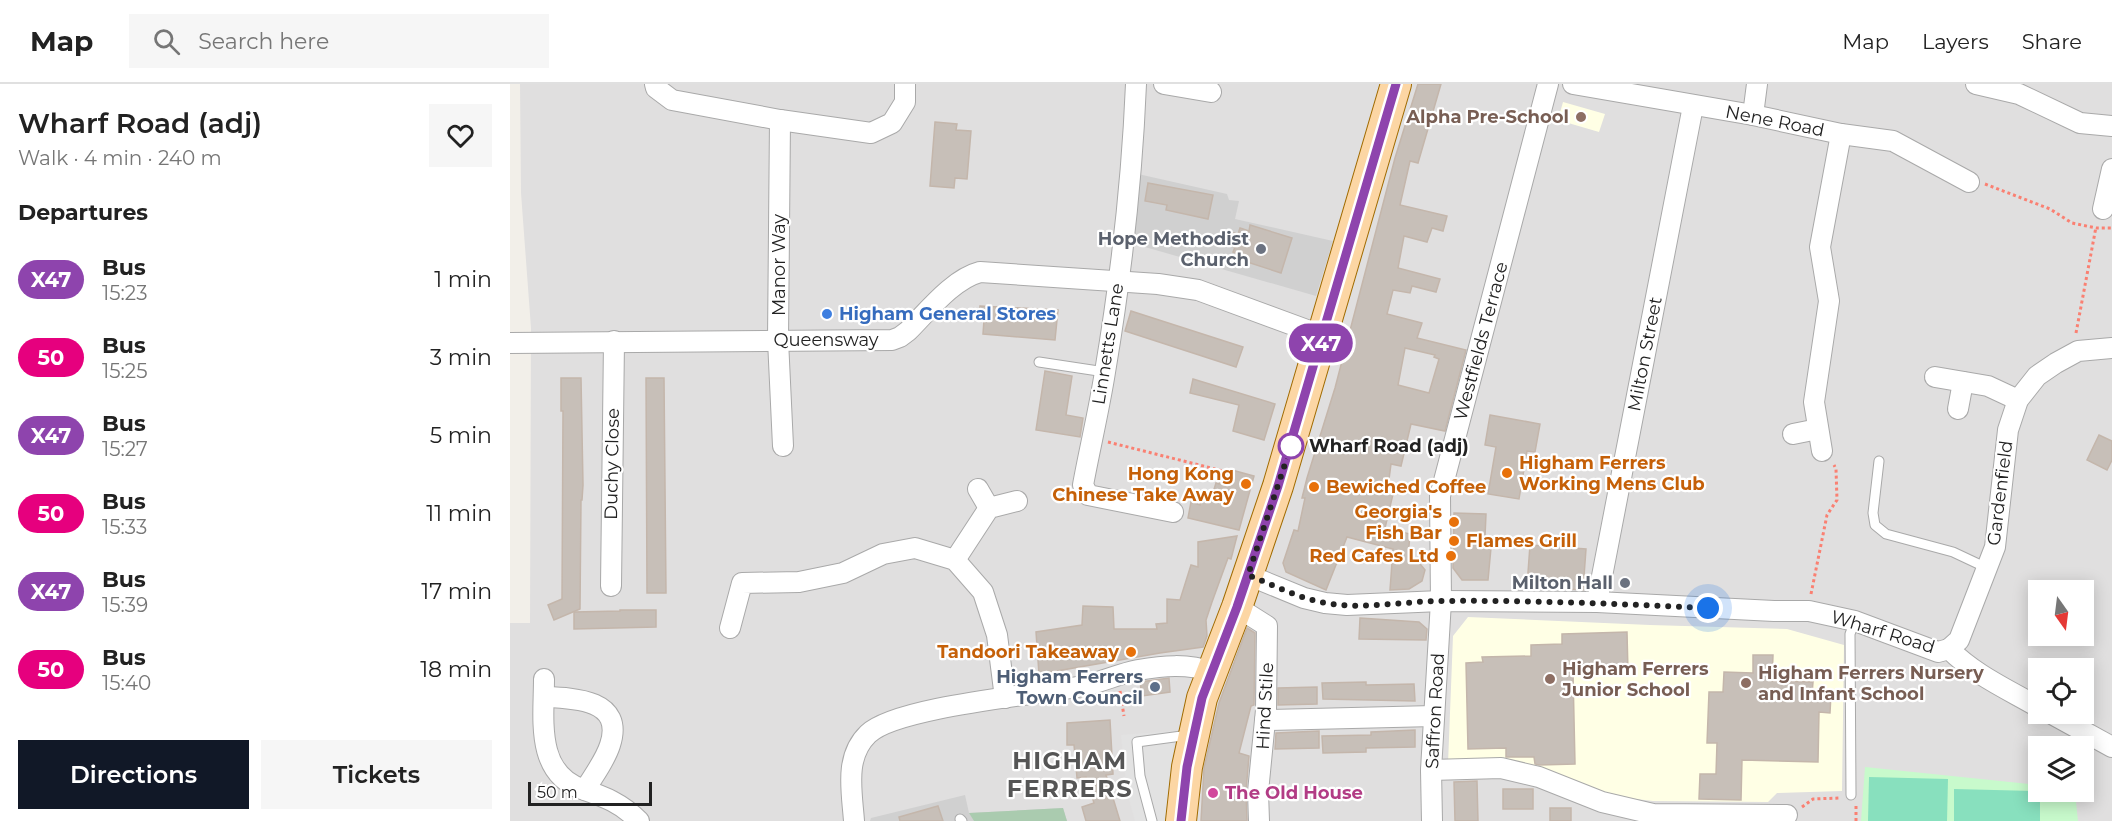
<!DOCTYPE html>
<html lang="en">
<head>
<meta charset="utf-8">
<style>
	:root { --surface:#fff; --page:#f6f6f6; --text:#222; --muted:#767676; --line:#e0e0e0; --accent:#111827 }
	body { margin:0; font-family:Montserrat,sans-serif; background:var(--page); color:var(--text); height:100vh; display:flex; flex-direction:column; font-size:22px; white-space:nowrap }
	* { box-sizing:border-box; margin:0 }
	p { font-size:20px; color:var(--muted) }
	.icon { flex:none; width:33px; height:33px; fill:none; stroke:currentColor; stroke-width:2; stroke-linecap:round; stroke-linejoin:round }
	.map { position:relative; flex:1; overflow:hidden }
	.drawer { display:flex; flex-direction:column; background:var(--surface); width:510px }
	.drawer>* { flex:none }
	.badge { padding:0 12px; border-radius:20px; font-size:21px; line-height:39px }
	.needle { width:39px; rotate:166deg }
	.tools { position:absolute; left:1518px; top:496px; display:grid; gap:12px }
	.tools a { display:grid; place-items:center; width:66px; height:66px; border-radius:0px; background:var(--surface); box-shadow:0 3px 15px #0003; font-size:30px }
	.scale { position:absolute; left:18px; bottom:15px; width:124px; box-sizing:border-box; padding-left:6px; border:3px solid #222; border-top:0; font-size:16px; line-height:21px; white-space:nowrap; color:#222; -webkit-text-stroke:4px #fff; paint-order:stroke }
	.you { position:absolute; width:30px; height:30px; margin:-15px; border:4px solid #fff; border-radius:50%; background:#1a73e8; box-shadow:0 0 0 9px #1a73e833 }
	.map>.badge { position:absolute; translate:-50% -50%; box-shadow:0 0 0 3px #fff }
	h2 { padding:0 18px; font-size:22px; line-height:54px }
	.round { display:grid; place-items:center; flex:none; width:63px; height:63px; border-radius:0px; background:var(--page) }
	.summary { display:flex; align-items:center; justify-content:space-between; height:102px; padding:0 18px }
	h1 { font-size:28px; font-weight:600; line-height:45px }
	.button { display:flex; gap:12px; margin-top:auto; padding:12px 18px }
	.button a { flex:1; height:69px; border-radius:0px; background:var(--accent); color:#fff; font-size:24px; font-weight:600; line-height:69px; text-align:center }
	.button a+a { background:var(--page); color:var(--text) }
	ul { padding:0; list-style:none }
	li { display:flex; align-items:center; gap:18px; height:78px; padding:0 18px }
	li div { flex:1 }
	li b { display:block; font-size:22px }
	li em { font-style:normal }
	li .badge { min-width:66px; font-weight:700; text-align:center }
	header { display:flex; align-items:center; gap:36px; box-sizing:border-box; height:84px; padding:0 30px; background:var(--surface); border-bottom:2px solid var(--line) }
	header strong { font-size:28px }
	nav { display:flex; gap:33px; margin-inline-start:auto; font-size:21px }
	.search { width:420px; height:54px; background:var(--page); display:flex; align-items:center; gap:15px; box-sizing:border-box; padding:0 21px; border-radius:0px; color:var(--muted); font-size:22px }
	main { display:flex; flex:1; min-height:0 }
	.map>svg:first-child { display:block }
	.residential { fill:#e0dfdf; fill-rule:evenodd }
	.education { fill:#ffffe5 }
	.religious { fill:#d0d0d0 }
	.cemetery { fill:#aacbaf }
	.park { fill:#c8facc }
	.pitch { fill:#88e0be }
	.parking { fill:#e2e2e2 }
	.building { fill:#c7bfb8; stroke:#c4b6ab; stroke-width:1.5; fill-rule:evenodd }
	.lines { fill:none; stroke-linecap:round; stroke-linejoin:round }
	.lane-casing { stroke:#a9a9a9; stroke-width:11 }
	.street-casing { stroke:#a9a9a9; stroke-width:22 }
	.primary-casing { stroke:#a06b00; stroke-width:32 }
	.path { stroke:#fa8072; stroke-width:3; stroke-dasharray:3 3; stroke-linecap:butt }
	.lane { stroke:#fff; stroke-width:9 }
	.street { stroke:#fff; stroke-width:20 }
	.primary { stroke:#fcd6a4; stroke-width:30 }
	.line-casing { stroke:#fff; stroke-width:14 }
	.line { stroke:#8e44ad; stroke-width:9 }
	.walk { stroke:#222; stroke-width:6; stroke-dasharray:0 10.8 }
	.education-dot { fill:#8d6e63; stroke:#fff; stroke-width:2 }
	.worship-dot { fill:#6b7280; stroke:#fff; stroke-width:2 }
	.shop-dot { fill:#3f7fe0; stroke:#fff; stroke-width:2 }
	.stop-dot { fill:#fff; stroke:#8e44ad; stroke-width:3 }
	.food-dot { fill:#e8710a; stroke:#fff; stroke-width:2 }
	.service-dot { fill:#5c6f8a; stroke:#fff; stroke-width:2 }
	.hotel-dot { fill:#d1479c; stroke:#fff; stroke-width:2 }
	.labels { text-anchor:middle; stroke-width:4.5; stroke-linejoin:round; paint-order:stroke }
	.education-label { font-size:18px; font-weight:bold; fill:#785e54; stroke:#fff; text-anchor:start }
	.street-label { font-size:18px; fill:#222; stroke:#fff }
	.worship-label { font-size:18px; font-weight:bold; fill:#5b616d; stroke:#fff; text-anchor:end }
	.shop-label { font-size:18px; font-weight:bold; fill:#366cbe; stroke:#fff; text-anchor:start }
	.stop-label { font-size:18px; font-weight:bold; fill:#222; stroke:#fff; text-anchor:start }
	.food-label { font-size:18px; font-weight:bold; fill:#c56008; stroke:#fff; text-anchor:end }
	.service-label { font-size:18px; font-weight:bold; fill:#4e5e75; stroke:#fff; text-anchor:end }
	.hotel-label { font-size:18px; font-weight:bold; fill:#b23c85; stroke:#fff; text-anchor:start }
	.district-label { font-size:24px; font-weight:bold; letter-spacing:1.5px; fill:#555; stroke:#fff }
</style>
</head>
<body>
<header>
<strong>Map</strong>
<div class="search"><svg class="icon" aria-label="search" viewBox="0 0 24 24"><circle cx="10" cy="10" r="6"/><path d="M15 15l6 6"/></svg>Search here</div>
<nav><a>Map</a><a>Layers</a><a>Share</a></nav>
</header>
<main>
<section class="drawer">
<div class="summary"><div><h1>Wharf Road (adj)</h1><p>Walk · 4 min · 240 m</p></div><a class="round"><svg class="icon" aria-label="heart" viewBox="0 0 24 24"><path d="M12 20l-8-8c-3-5 5-10 8-4 3-6 11-1 8 4z"/></svg></a></div>
<h2>Departures</h2>
<ul>
<li><span class="badge" style="background:#8e44ad;color:#fff">X47</span><div><b>Bus</b><p>15:23</p></div><em>1 min</em></li>
<li><span class="badge" style="background:#e6007e;color:#fff">50</span><div><b>Bus</b><p>15:25</p></div><em>3 min</em></li>
<li><span class="badge" style="background:#8e44ad;color:#fff">X47</span><div><b>Bus</b><p>15:27</p></div><em>5 min</em></li>
<li><span class="badge" style="background:#e6007e;color:#fff">50</span><div><b>Bus</b><p>15:33</p></div><em>11 min</em></li>
<li><span class="badge" style="background:#8e44ad;color:#fff">X47</span><div><b>Bus</b><p>15:39</p></div><em>17 min</em></li>
<li><span class="badge" style="background:#e6007e;color:#fff">50</span><div><b>Bus</b><p>15:40</p></div><em>18 min</em></li>
</ul>
<div class="button"><a>Directions</a><a>Tickets</a></div>
</section>
<div class="map">
<svg width="1602" height="737" viewBox="0 0 1602 737">
	<rect width="100%" height="100%" fill="#f2efe9"/>
	<!-- residential -->
	<path class="residential" d="M10,0H1602V737H0V539H20L21,244L11,109ZM1528,507H1574V552H1528ZM1528,585H1574V630H1528ZM1528,663H1574V708H1528Z"/>
	<!-- education -->
	<g class="education">
		<path d="M1053,18L1095,30L1089,48L1048,36Z"/>
		<path d="M958,533L1140,541L1277,545L1334,561L1332,707L1267,709L1258,718L1143,717L1092,711L938,680L943,552Z"/>
	</g>
	<!-- religious -->
	<g class="religious">
		<path d="M628,90L717,110L719,116L729,117L725,135L823,157L806,212L621,159Z"/>
		<path d="M455,711L459,729L553,724L557,737H360L361,734Z"/>
	</g>
	<!-- cemetery -->
	<path class="cemetery" d="M553,724L557,737H464L459,729Z"/>
	<!-- park -->
	<path class="park" d="M1355,683L1528,701V708H1565L1568,737H1351Z"/>
	<!-- pitch -->
	<g class="pitch">
		<path d="M1359,693L1438,695L1437,737H1358Z"/>
		<path d="M1444,705L1528,707L1530,708V737H1444Z"/>
	</g>
	<!-- parking -->
	<path class="parking" d="M664,647L660,737H625L617,708L611,651Z"/>
	<!-- building -->
	<g class="building">
		<path d="M908,0H931L908,79L900,77L890,121L937,132L933,147L922,144L917,158L894,152L888,184L930,195L926,208L902,202L900,209L883,206L877,230L912,239L907,254L956,266L935,347L901,340L891,382L881,380L878,403L884,406L875,444L900,450L898,473L906,475L915,486L912,497L899,505L880,506L883,465L837,453L816,506L776,488L773,479L784,446L788,447L795,414H792L797,394L825,304L885,74ZM895,264L925,271L924,273L929,275L919,309L888,301Z"/>
		<path d="M425,38L447,40L446,46L461,47L457,95L445,94L444,104L420,102Z"/>
		<path d="M638,99L703,111L698,135L656,126L657,121L635,117Z"/>
		<path d="M740,141L782,154L771,189L731,176L732,171L723,168L725,163L721,162L724,149L728,150L730,144L739,147Z"/>
		<path d="M470,222L548,226L545,256L473,250L474,236H469Z"/>
		<path d="M621,227L733,263L726,283L615,247Z"/>
		<path d="M535,287L562,292L556,331L573,334L570,353L526,346Z"/>
		<path d="M51,294H71L73,401L72,416H71L70,525L44,536L38,521L52,515L53,327H51Z"/>
		<path d="M136,294H154L156,509H137Z"/>
		<path d="M683,295L765,320L754,356L723,347L729,321L680,309Z"/>
		<path d="M980,331L1030,340L1025,368L1017,367L1009,415L978,410L986,363L975,361Z"/>
		<path d="M1589,351L1602,357V376L1597,386L1577,376Z"/>
		<path d="M722,386L744,392L729,446L678,434L681,418L690,421L691,413L701,415L706,399L709,400L712,390L721,391Z"/>
		<path d="M944,429L976,430L975,453H982L978,496H952L943,484Z"/>
		<path d="M727,452L721,475L718,474L702,518L696,536L697,552L693,563L650,569L529,590L526,548L572,541L573,522L603,523L604,545H647L646,540L657,539V515L670,516L681,481L688,483V458Z"/>
		<path d="M1020,461L1076,465L1073,506L1017,502Z"/>
		<path d="M110,526H146V543L64,545V528L110,527Z"/>
		<path d="M850,534L909,538L917,545L916,556L849,555Z"/>
		<path d="M737,544L745,549L744,621L741,622L729,669L739,672L736,707L737,737H691L694,684L709,619Z"/>
		<path d="M1117,548L1118,588L1063,589L1065,680L1029,681L1025,680L1024,673H996V664L958,665L956,579L973,578L972,573L1021,572V561L1052,560V550Z"/>
		<path d="M1243,571H1263L1262,597L1303,598L1302,610H1321L1320,629L1309,628L1308,678L1232,676L1231,716L1189,715L1190,690H1206L1207,659H1197L1199,608H1213L1214,588L1243,589Z"/>
		<path d="M659,594L660,608L632,612L630,598Z"/>
		<path d="M856,598V601L904,600L905,617L813,615L812,599Z"/>
		<path d="M807,603V620L768,621V604Z"/>
		<path d="M600,636L603,690L596,691L610,737H576L572,723L584,719L576,693L567,694L564,661H557V639Z"/>
		<path d="M905,646V663L856,664V668L813,669L812,652L861,651V648Z"/>
		<path d="M809,647V664L765,665L766,649Z"/>
		<path d="M967,697L968,737H945L944,698Z"/>
		<rect x="993" y="705" width="30" height="20"/>
		<path d="M428,722L433,737H390L389,733Z"/>
		<rect x="1040" y="724" width="21" height="13"/>
	</g>
	<g class="lines">
		<!-- lane casing -->
		<g class="lane-casing">
			<g id="lane">
				<path d="M529,278L595,288"/>
				<path d="M1369,377L1363,429L1365,441L1376,450L1443,468L1477,484"/>
				<path d="M1341,711L1340,550L1345,537"/>
				<path d="M450,735L452,737"/>
				<path d="M642,737L630,692L627,658L679,651"/>
			</g>
		</g>
		<!-- street casing -->
		<g class="street-casing">
			<g id="street">
				<path d="M145,0L146,4L162,16L270,36L361,49L382,39L395,18V0"/>
				<path d="M626,0C622,96 611,193 595,288C589,326 580,363 573,401L578,411L663,428"/>
				<path d="M654,0L701,8"/>
				<path d="M1063,0L1243,31L1331,50L1383,57L1459,98"/>
				<path d="M1466,0L1509,10L1570,39L1602,42"/>
				<path d="M1243,31L1247,0"/>
				<path d="M270,36L268,256L273,362"/>
				<path d="M1593,125L1602,85"/>
				<path d="M0,259L382,256L390,253L398,247C418,227 443,195 470,188L648,200L688,206L813,252"/>
				<path d="M1425,293L1478,302L1508,316"/>
				<path d="M1448,325L1453,298"/>
				<path d="M1283,350L1308,345"/>
				<path d="M1312,367L1304,318L1319,217L1310,163L1331,50"/>
				<path d="M468,405L479,424"/>
				<path d="M445,476L479,424L507,417"/>
				<path d="M738,491L794,514L815,519L837,521L931,517L1087,518L1264,527H1299L1345,537L1428,568L1439,565C1465,591 1497,605 1528,623"/>
				<path d="M101,502L104,257"/>
				<path d="M1087,518L1183,22"/>
				<path d="M727,523L757,542L756,626L748,708L749,737"/>
				<path d="M220,544L232,499L289,498L333,489L373,470L405,464L445,476L473,508L487,551L495,614"/>
				<path d="M1439,565L1449,556L1485,463L1498,346L1508,316L1527,292L1546,279L1568,267L1602,264"/>
				<path d="M34,595C34,634 25,689 72,705C95,713 111,719 129,737"/>
				<path d="M34,613C63,614 115,615 100,661C95,677 83,692 75,706"/>
				<path d="M1542,630L1602,663"/>
				<path d="M755,636L924,632"/>
				<path d="M921,686L991,684L1029,693L1092,718L1143,730L1277,731"/>
				<path d="M344,737C342,708 334,673 358,650C386,623 524,611 567,603C588,600 607,590 628,586C652,582 678,579 701,588"/>
				<path d="M922,737L921,686L931,517L930,412L1038,0"/>
			</g>
		</g>
		<!-- primary casing -->
		<g class="primary-casing">
			<path id="primary" d="M671,737L677,683L692,614L727,523L768,402L886,0"/>
		</g>
		<!-- path -->
		<g class="path">
			<path d="M1475,100L1540,125L1562,139L1586,144H1602"/>
			<path d="M1566,249L1586,143"/>
			<path d="M598,358L721,389"/>
			<path d="M1301,510L1317,431L1327,416L1326,385L1324,381"/>
			<path d="M610,607L614,632"/>
			<path d="M1346,722V737"/>
			<path d="M1292,723L1303,715L1330,714"/>
		</g>
		<!-- lane -->
		<use href="#lane" class="lane"/>
		<!-- street -->
		<use href="#street" class="street"/>
		<!-- primary -->
		<use href="#primary" class="primary"/>
	</g>
	<g class="lines">
		<!-- line casing -->
		<g class="line-casing">
			<path id="line" d="M671,737L677,683L692,614L727,523L768,402L886,0"/>
		</g>
		<!-- line -->
		<use href="#line" class="line"/>
		<!-- walk -->
		<path class="walk" d="M781,362L738,491C763,501 788,514 815,519C854,526 894,517 933,517C1022,516 1110,520 1198,524"/>
	</g>
	<!-- markers -->
	<g class="education-dot">
		<circle cx="1071" cy="33" r="6"/>
		<circle cx="1040" cy="595" r="6"/>
		<circle cx="1236" cy="599" r="6"/>
	</g>
	<g class="worship-dot">
		<circle cx="751" cy="165" r="6"/>
		<circle cx="1115" cy="499" r="6"/>
	</g>
	<circle class="shop-dot" cx="317" cy="230" r="6"/>
	<circle class="stop-dot" cx="781" cy="362" r="12"/>
	<g class="food-dot">
		<circle cx="997" cy="389" r="6"/>
		<circle cx="736" cy="400" r="6"/>
		<circle cx="804" cy="403" r="6"/>
		<circle cx="944" cy="438" r="6"/>
		<circle cx="944" cy="457" r="6"/>
		<circle cx="941" cy="472" r="6"/>
		<circle cx="621" cy="568" r="6"/>
	</g>
	<circle class="service-dot" cx="645" cy="603" r="6"/>
	<circle class="hotel-dot" cx="703" cy="709" r="6"/>
	<g class="labels">
		<!-- education labels -->
		<g class="education-label">
			<text x="1059" y="39" text-anchor="end">Alpha Pre-School</text>
			<text x="1052" y="591">Higham Ferrers<tspan x="1052" dy="21">Junior School</tspan></text>
			<text x="1248" y="595">Higham Ferrers Nursery<tspan x="1248" dy="21">and Infant School</tspan></text>
		</g>
		<!-- street labels -->
		<g class="street-label">
			<text transform="translate(1265 37) rotate(11)" y="6">Nene Road</text>
			<text transform="translate(269 181) rotate(-90)" y="6">Manor Way</text>
			<text x="316" y="262">Queensway</text>
			<text transform="translate(971 257) rotate(-75)" y="6">Westfields Terrace</text>
			<text transform="translate(598 260) rotate(-81)" y="6">Linnetts Lane</text>
			<text transform="translate(1135 270) rotate(-79)" y="6">Milton Street</text>
			<text transform="translate(102 380) rotate(-89)" y="6">Duchy Close</text>
			<text transform="translate(1490 409) rotate(-83)" y="6">Gardenfield</text>
			<text transform="translate(1373 548) rotate(17)" y="6">Wharf Road</text>
			<text transform="translate(755 622) rotate(-87)" y="6">Hind Stile</text>
			<text transform="translate(925 627) rotate(-87)" y="6">Saffron Road</text>
		</g>
		<!-- worship labels -->
		<g class="worship-label">
			<text x="739" y="161">Hope Methodist<tspan x="739" dy="21">Church</tspan></text>
			<text x="1103" y="505">Milton Hall</text>
		</g>
		<!-- shop labels -->
		<g class="shop-label">
			<text x="329" y="236">Higham General Stores</text>
		</g>
		<!-- stop labels -->
		<g class="stop-label">
			<text x="799" y="368">Wharf Road (adj)</text>
		</g>
		<!-- food labels -->
		<g class="food-label">
			<text x="1009" y="385" text-anchor="start">Higham Ferrers<tspan x="1009" dy="21">Working Mens Club</tspan></text>
			<text x="724" y="396">Hong Kong<tspan x="724" dy="21">Chinese Take Away</tspan></text>
			<text x="816" y="409" text-anchor="start">Bewiched Coffee</text>
			<text x="932" y="434">Georgia's<tspan x="932" dy="21">Fish Bar</tspan></text>
			<text x="956" y="463" text-anchor="start">Flames Grill</text>
			<text x="929" y="478">Red Cafes Ltd</text>
			<text x="609" y="574">Tandoori Takeaway</text>
		</g>
		<!-- service labels -->
		<g class="service-label">
			<text x="633" y="599">Higham Ferrers<tspan x="633" dy="21">Town Council</tspan></text>
		</g>
		<!-- hotel labels -->
		<g class="hotel-label">
			<text x="715" y="715">The Old House</text>
		</g>
		<!-- district labels -->
		<g class="district-label">
			<text x="560" y="685">HIGHAM<tspan x="560" dy="28">FERRERS</tspan></text>
		</g>
	</g>
</svg>
<div class="tools">
<a><svg class="needle" viewBox="-14 -14 28 28"><path d="M0-13l5 13h-10z" fill="#e53935"/><path d="M0 13l5-13h-10z" fill="#767676"/></svg></a>
<a><svg class="icon" aria-label="locate" viewBox="0 0 24 24"><circle cx="12" cy="12" r="6"/><path d="M12 2v4M12 18v4M2 12h4M18 12h4"/></svg></a>
<a><svg class="icon" aria-label="layers" viewBox="0 0 24 24"><path d="M12 4l9 5-9 5-9-5zM3 14l9 5 9-5"/></svg></a>
</div>
<div class="scale">50 m</div>
<div class="you" style="left:1198px;top:524px"></div>
<b class="badge" style="left:811px;top:259px;background:#8e44ad;color:#fff">X47</b>
</div>
</main>
</body>
</html>
